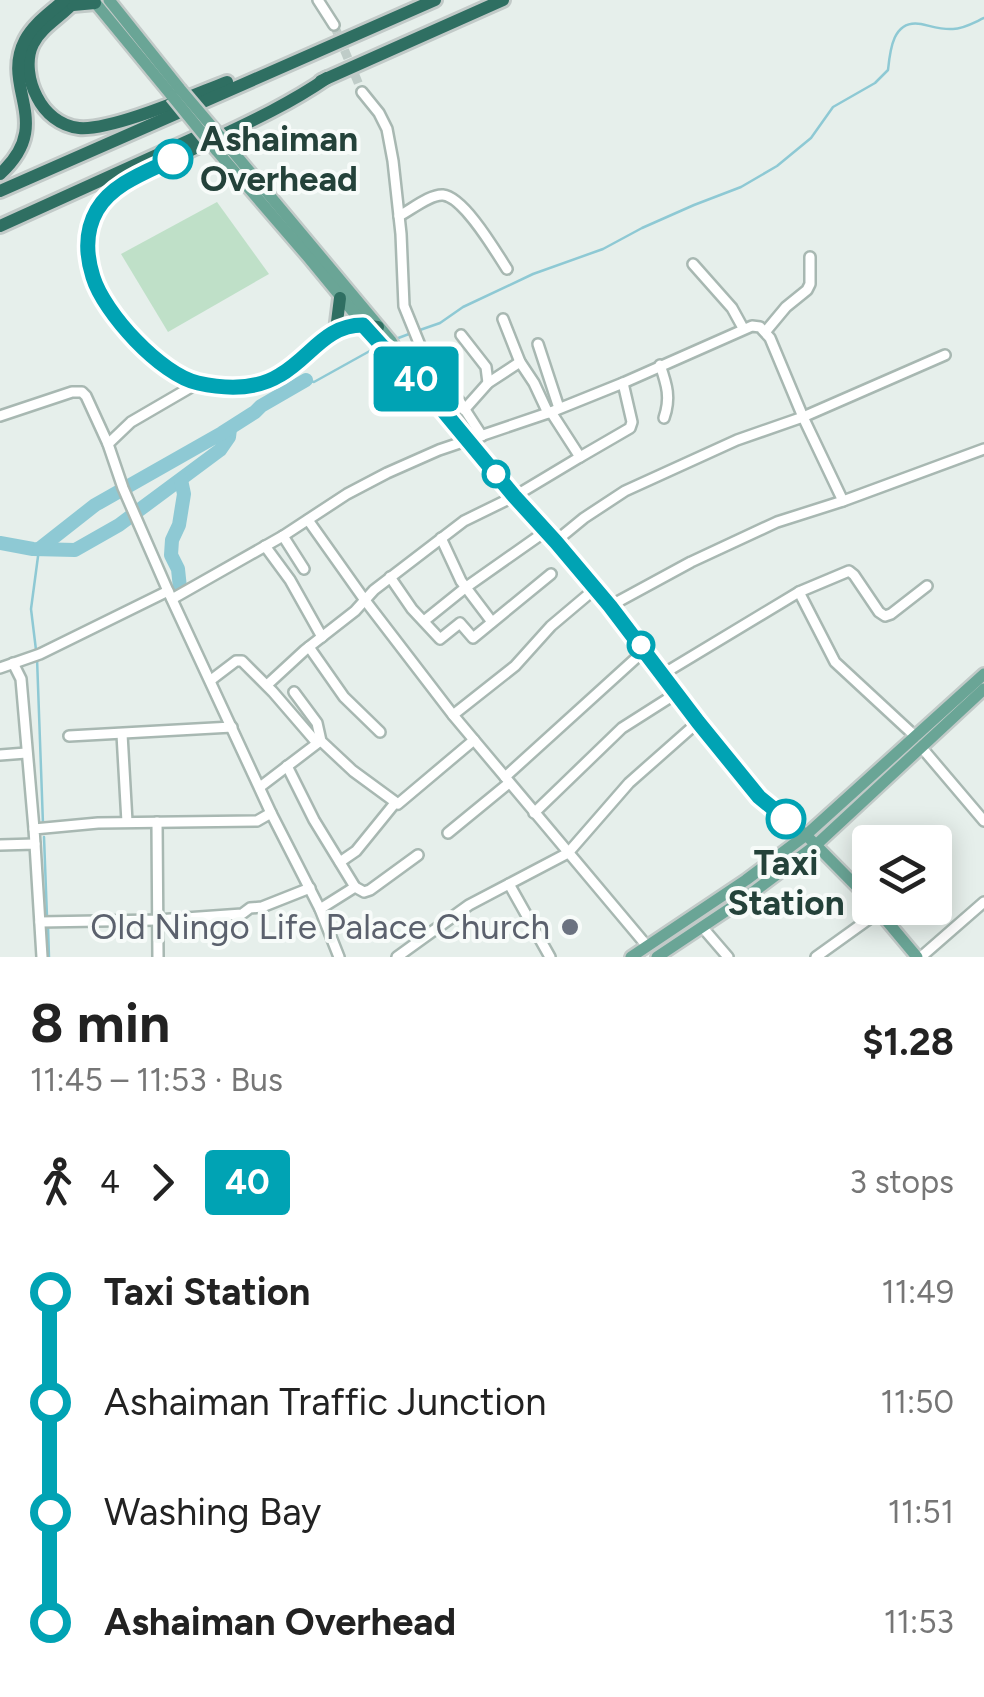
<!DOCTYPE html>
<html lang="en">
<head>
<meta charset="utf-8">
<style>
	:root { --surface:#fff; --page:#f6f6f6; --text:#222; --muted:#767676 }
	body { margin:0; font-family:Figtree,sans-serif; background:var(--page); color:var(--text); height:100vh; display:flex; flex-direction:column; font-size:38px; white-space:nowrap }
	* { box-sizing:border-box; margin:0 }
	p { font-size:32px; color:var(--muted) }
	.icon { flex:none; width:55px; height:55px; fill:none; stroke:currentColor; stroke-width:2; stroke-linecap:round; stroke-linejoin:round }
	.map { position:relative; height:957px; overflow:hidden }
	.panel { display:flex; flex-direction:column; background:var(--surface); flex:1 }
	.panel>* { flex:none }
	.badge { padding:0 20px; border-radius:8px; font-size:35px; line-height:65px }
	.controls { position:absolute; left:852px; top:825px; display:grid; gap:20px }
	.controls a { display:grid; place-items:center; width:100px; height:100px; border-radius:10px; background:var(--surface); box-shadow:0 5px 25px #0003; font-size:50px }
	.map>.badge { position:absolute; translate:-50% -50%; box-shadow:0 0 0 5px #fff }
	.legs { display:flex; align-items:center; gap:15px; height:110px; padding:0 30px; font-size:32px }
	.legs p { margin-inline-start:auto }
	.headline { display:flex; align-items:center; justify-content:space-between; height:170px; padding:0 30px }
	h1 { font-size:55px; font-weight:700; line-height:75px }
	ul { padding:0 30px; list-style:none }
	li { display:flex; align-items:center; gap:35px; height:110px; font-size:38px }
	li i { display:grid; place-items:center; width:15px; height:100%; margin:0 12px; background:currentColor }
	li i::after { content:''; width:25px; height:25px; margin:-12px; border:8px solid; border-radius:50%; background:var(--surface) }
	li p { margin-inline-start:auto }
	li:first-child i { background:linear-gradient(#0000 50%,currentColor 0) }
	li:last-child i { background:linear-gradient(currentColor 50%,#0000 0) }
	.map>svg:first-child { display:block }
	.green { fill:#bfe0c8 }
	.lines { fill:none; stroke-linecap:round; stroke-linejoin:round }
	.stream { stroke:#8ec9d4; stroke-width:2.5 }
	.river { stroke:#8ec9d4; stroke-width:14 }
	.minor-tunnel { stroke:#bfccc8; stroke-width:9; stroke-dasharray:9 4.5; stroke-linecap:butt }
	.minor-casing { stroke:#a8b8b2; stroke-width:14 }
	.major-casing { stroke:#c2cac8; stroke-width:16 }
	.highway-casing { stroke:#c2cac8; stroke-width:18 }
	.minor { stroke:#fff; stroke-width:9 }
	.major { stroke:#6aa596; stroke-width:11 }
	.highway { stroke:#2f6f62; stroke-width:12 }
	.major-bridge-casing { stroke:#c2cac8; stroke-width:16; stroke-linecap:butt }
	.major-bridge { stroke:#6aa596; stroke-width:11 }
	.line-1-casing { stroke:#fff; stroke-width:22 }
	.line-1 { stroke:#00a3b4; stroke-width:15 }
	.stop-1-dot { fill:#fff; stroke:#00a3b4; stroke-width:5 }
	.worship-dot { fill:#6b7280; stroke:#f7fbf9; stroke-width:4 }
	.labels { text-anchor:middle; stroke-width:8; stroke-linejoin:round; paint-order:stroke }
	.stop-label { font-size:35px; font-weight:bold; fill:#24423a; stroke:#f7fbf9; text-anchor:start }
	.worship-label { font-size:35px; fill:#5b616d; stroke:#f7fbf9; text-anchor:end }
</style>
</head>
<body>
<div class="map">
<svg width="984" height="957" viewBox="0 0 984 957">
	<rect width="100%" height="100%" fill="#e6efeb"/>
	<!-- green -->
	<path class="green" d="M217,202L269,274L168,332L121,254Z"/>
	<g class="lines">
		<!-- stream -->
		<g class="stream">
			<path d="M417,331L440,323L463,307L533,274L603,249L642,228L694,205L741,187L777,166L811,138L833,107L875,83L888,70C890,50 893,19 921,24C931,26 942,30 953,29C963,29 975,22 984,18"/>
			<path d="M393,340L409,334"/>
			<path d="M306,380L314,382L377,347"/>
			<path d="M36,650L31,609L39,549"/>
			<path d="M37,658L43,824"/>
			<path d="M44,837L47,917"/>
			<path d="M48,925L49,957"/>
		</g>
		<!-- river -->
		<g class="river">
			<path d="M0,543L33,549L75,550L119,525L220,450L229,437L230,429"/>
			<path d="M39,549L95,505L222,433L255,412L261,406L306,380"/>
			<path d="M180,588L178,569L171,555L172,540L179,525L184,494L181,480"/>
		</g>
		<!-- minor-tunnel -->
		<path class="minor-tunnel" d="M334,25L362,92"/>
		<!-- minor casing -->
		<g class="minor-casing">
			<g id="minor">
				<path d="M318,0L334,25"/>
				<path d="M362,92L379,113L387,129L393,161L401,234L404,306L428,365L414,377"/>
				<path d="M399,216C411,210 430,194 443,195C464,197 496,252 507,269"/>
				<path d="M693,264L732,308L743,328"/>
				<path d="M503,319L520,362L534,383L548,413"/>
				<path d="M766,331L786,307L807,290L810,284V257"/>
				<path d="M461,335L486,367L488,383"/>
				<path d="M538,344L559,408"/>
				<path d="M428,365L460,402L482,436"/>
				<path d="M660,365C667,385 671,398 664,418"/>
				<path d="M464,410L488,383L520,362"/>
				<path d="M0,416L72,392H82L86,396L108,444L123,488L168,591L271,813L320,909L339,957"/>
				<path d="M108,444L131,422L198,383"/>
				<path d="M580,457L630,428L632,422L623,383"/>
				<path d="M308,520L364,599L453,715L647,946"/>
				<path d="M283,536L304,569"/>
				<path d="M441,538L461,581L492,622"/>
				<path d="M556,541L584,518L625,491L737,440L803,417L945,355"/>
				<path d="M265,546L290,580L322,637"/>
				<path d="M390,577L412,609L440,639L460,623L473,638L551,574"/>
				<path d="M799,592L835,662L916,737"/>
				<path d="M172,599L283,536L347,494L387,473L439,450L551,412L623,383L752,326L760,327L770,338L803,417L843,501"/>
				<path d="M610,606L691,562L777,522L843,501L984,449"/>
				<path d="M424,621L465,588L546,531"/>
				<path d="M309,647L344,697L380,732"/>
				<path d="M13,663L21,679L34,829"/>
				<path d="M0,668L40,654L168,591"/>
				<path d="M663,674L799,592L849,571L854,575L879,612L885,616L891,614L927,586"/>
				<path d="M211,680L236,661H242L273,692L317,743"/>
				<path d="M267,685L305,650L355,611L374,590L464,521L515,496L580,457L551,412"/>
				<path d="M294,692L317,723L321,741L353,771L398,804L474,740"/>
				<path d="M453,715L515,666L551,626L596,588"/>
				<path d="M122,734L127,822"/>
				<path d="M69,736L232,727"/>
				<path d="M922,748L984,821"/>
				<path d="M0,755L26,753"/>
				<path d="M287,766L314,820L355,887L364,892L370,890L418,855"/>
				<path d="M505,777L645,650"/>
				<path d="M260,787L319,742"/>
				<path d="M534,813L622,728L677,693"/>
				<path d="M157,822L158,957"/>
				<path d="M448,833L509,783"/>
				<path d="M35,844L34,829L98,823L257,821L271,813"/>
				<path d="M0,845L35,844L42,957"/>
				<path d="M340,862L356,851L395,803"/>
				<path d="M509,884L550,957"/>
				<path d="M320,909L355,887"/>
				<path d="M40,922L157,920L242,914L250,908L262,907L310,888"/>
				<path d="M703,928L728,957"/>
				<path d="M397,957L469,905L568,853L629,783L698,722"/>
				<path d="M816,957L880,911"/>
				<path d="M921,957L984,902"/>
			</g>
		</g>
		<!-- major casing -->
		<g class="major-casing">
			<g id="major">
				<path d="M93,0L172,96"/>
				<path d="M109,0L180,89"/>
				<path d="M225,142L391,341L401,358"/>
				<path d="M216,150L308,257L373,336L406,367L610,606L698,722L759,797L806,835L870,900"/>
				<path d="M876,908L917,957"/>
				<path d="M631,957L746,880L806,835L984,674"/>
				<path d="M657,957L744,899L816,845L984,689"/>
			</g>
		</g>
		<!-- highway casing -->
		<g class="highway-casing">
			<g id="highway">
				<path d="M76,0C63,16 42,26 33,44C25,60 29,82 37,97C45,113 60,126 79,128C112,131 193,95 227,82"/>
				<path d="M73,5L95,3"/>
				<path d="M327,78C285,107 239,127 193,149C168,161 142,172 119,187C85,211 81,253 98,289C104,302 115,314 124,326C153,363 189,389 239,388C274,387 297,362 323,341C330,334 338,327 348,325C358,324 369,326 378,327"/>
				<path d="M321,81L503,0"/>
				<path d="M0,174C56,123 0,88 25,40C34,23 50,13 64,0"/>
				<path d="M0,191L435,0"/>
				<path d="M0,226L212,130"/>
				<path d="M336,330L340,298"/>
			</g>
		</g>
		<!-- minor -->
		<use href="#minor" class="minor"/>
		<!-- major -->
		<use href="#major" class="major"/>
		<!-- highway -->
		<use href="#highway" class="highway"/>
		<!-- major-bridge casing -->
		<g class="major-bridge-casing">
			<g id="major-bridge">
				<path d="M180,89L225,142"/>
				<path d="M172,96L216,150"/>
			</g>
		</g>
		<!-- major-bridge -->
		<use href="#major-bridge" class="major-bridge"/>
	</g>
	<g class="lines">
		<!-- line-1 casing -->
		<g class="line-1-casing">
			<path id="line-1" d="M173,159C146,172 112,184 97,210C85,231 86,255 93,277C104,313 161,375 198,383C225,389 256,390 280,375C311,357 325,325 363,325L382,346L406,366L514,496L556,542L610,606L698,722L759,797L786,819"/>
		</g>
		<!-- line-1 -->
		<use href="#line-1" class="line-1"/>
	</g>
	<!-- markers -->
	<g class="stop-1-dot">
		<circle cx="173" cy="159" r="18"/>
		<circle cx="496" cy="474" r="12"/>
		<circle cx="641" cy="645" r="12"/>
		<circle cx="786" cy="819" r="18"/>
	</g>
	<circle class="worship-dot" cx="570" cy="927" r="10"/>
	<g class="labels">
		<!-- stop labels -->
		<g class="stop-label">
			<text x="200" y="151">Ashaiman<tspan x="200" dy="40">Overhead</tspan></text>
			<text x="786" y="875" text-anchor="middle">Taxi<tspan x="786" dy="40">Station</tspan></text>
		</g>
		<!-- worship labels -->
		<g class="worship-label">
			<text x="550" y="939">Old Ningo Life Palace Church</text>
		</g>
	</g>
</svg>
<div class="controls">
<a><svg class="icon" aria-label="layers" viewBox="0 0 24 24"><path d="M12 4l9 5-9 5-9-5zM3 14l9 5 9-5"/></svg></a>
</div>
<b class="badge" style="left:416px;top:379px;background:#00a3b4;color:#fff">40</b>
</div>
<section class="panel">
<div class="headline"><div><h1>8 min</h1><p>11:45 – 11:53 · Bus</p></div><b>$1.28</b></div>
<div class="legs"><svg class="icon" aria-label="walk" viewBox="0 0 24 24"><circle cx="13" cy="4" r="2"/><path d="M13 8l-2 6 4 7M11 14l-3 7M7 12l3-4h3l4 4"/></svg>4<svg class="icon" aria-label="forward" viewBox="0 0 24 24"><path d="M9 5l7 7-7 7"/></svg><b class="badge" style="background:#00a3b4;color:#fff">40</b><p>3 stops</p></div>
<ul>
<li><i style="color:#00a3b4"></i><b>Taxi Station</b><p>11:49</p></li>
<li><i style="color:#00a3b4"></i><span>Ashaiman Traffic Junction</span><p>11:50</p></li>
<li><i style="color:#00a3b4"></i><span>Washing Bay</span><p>11:51</p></li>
<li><i style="color:#00a3b4"></i><b>Ashaiman Overhead</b><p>11:53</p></li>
</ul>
</section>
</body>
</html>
